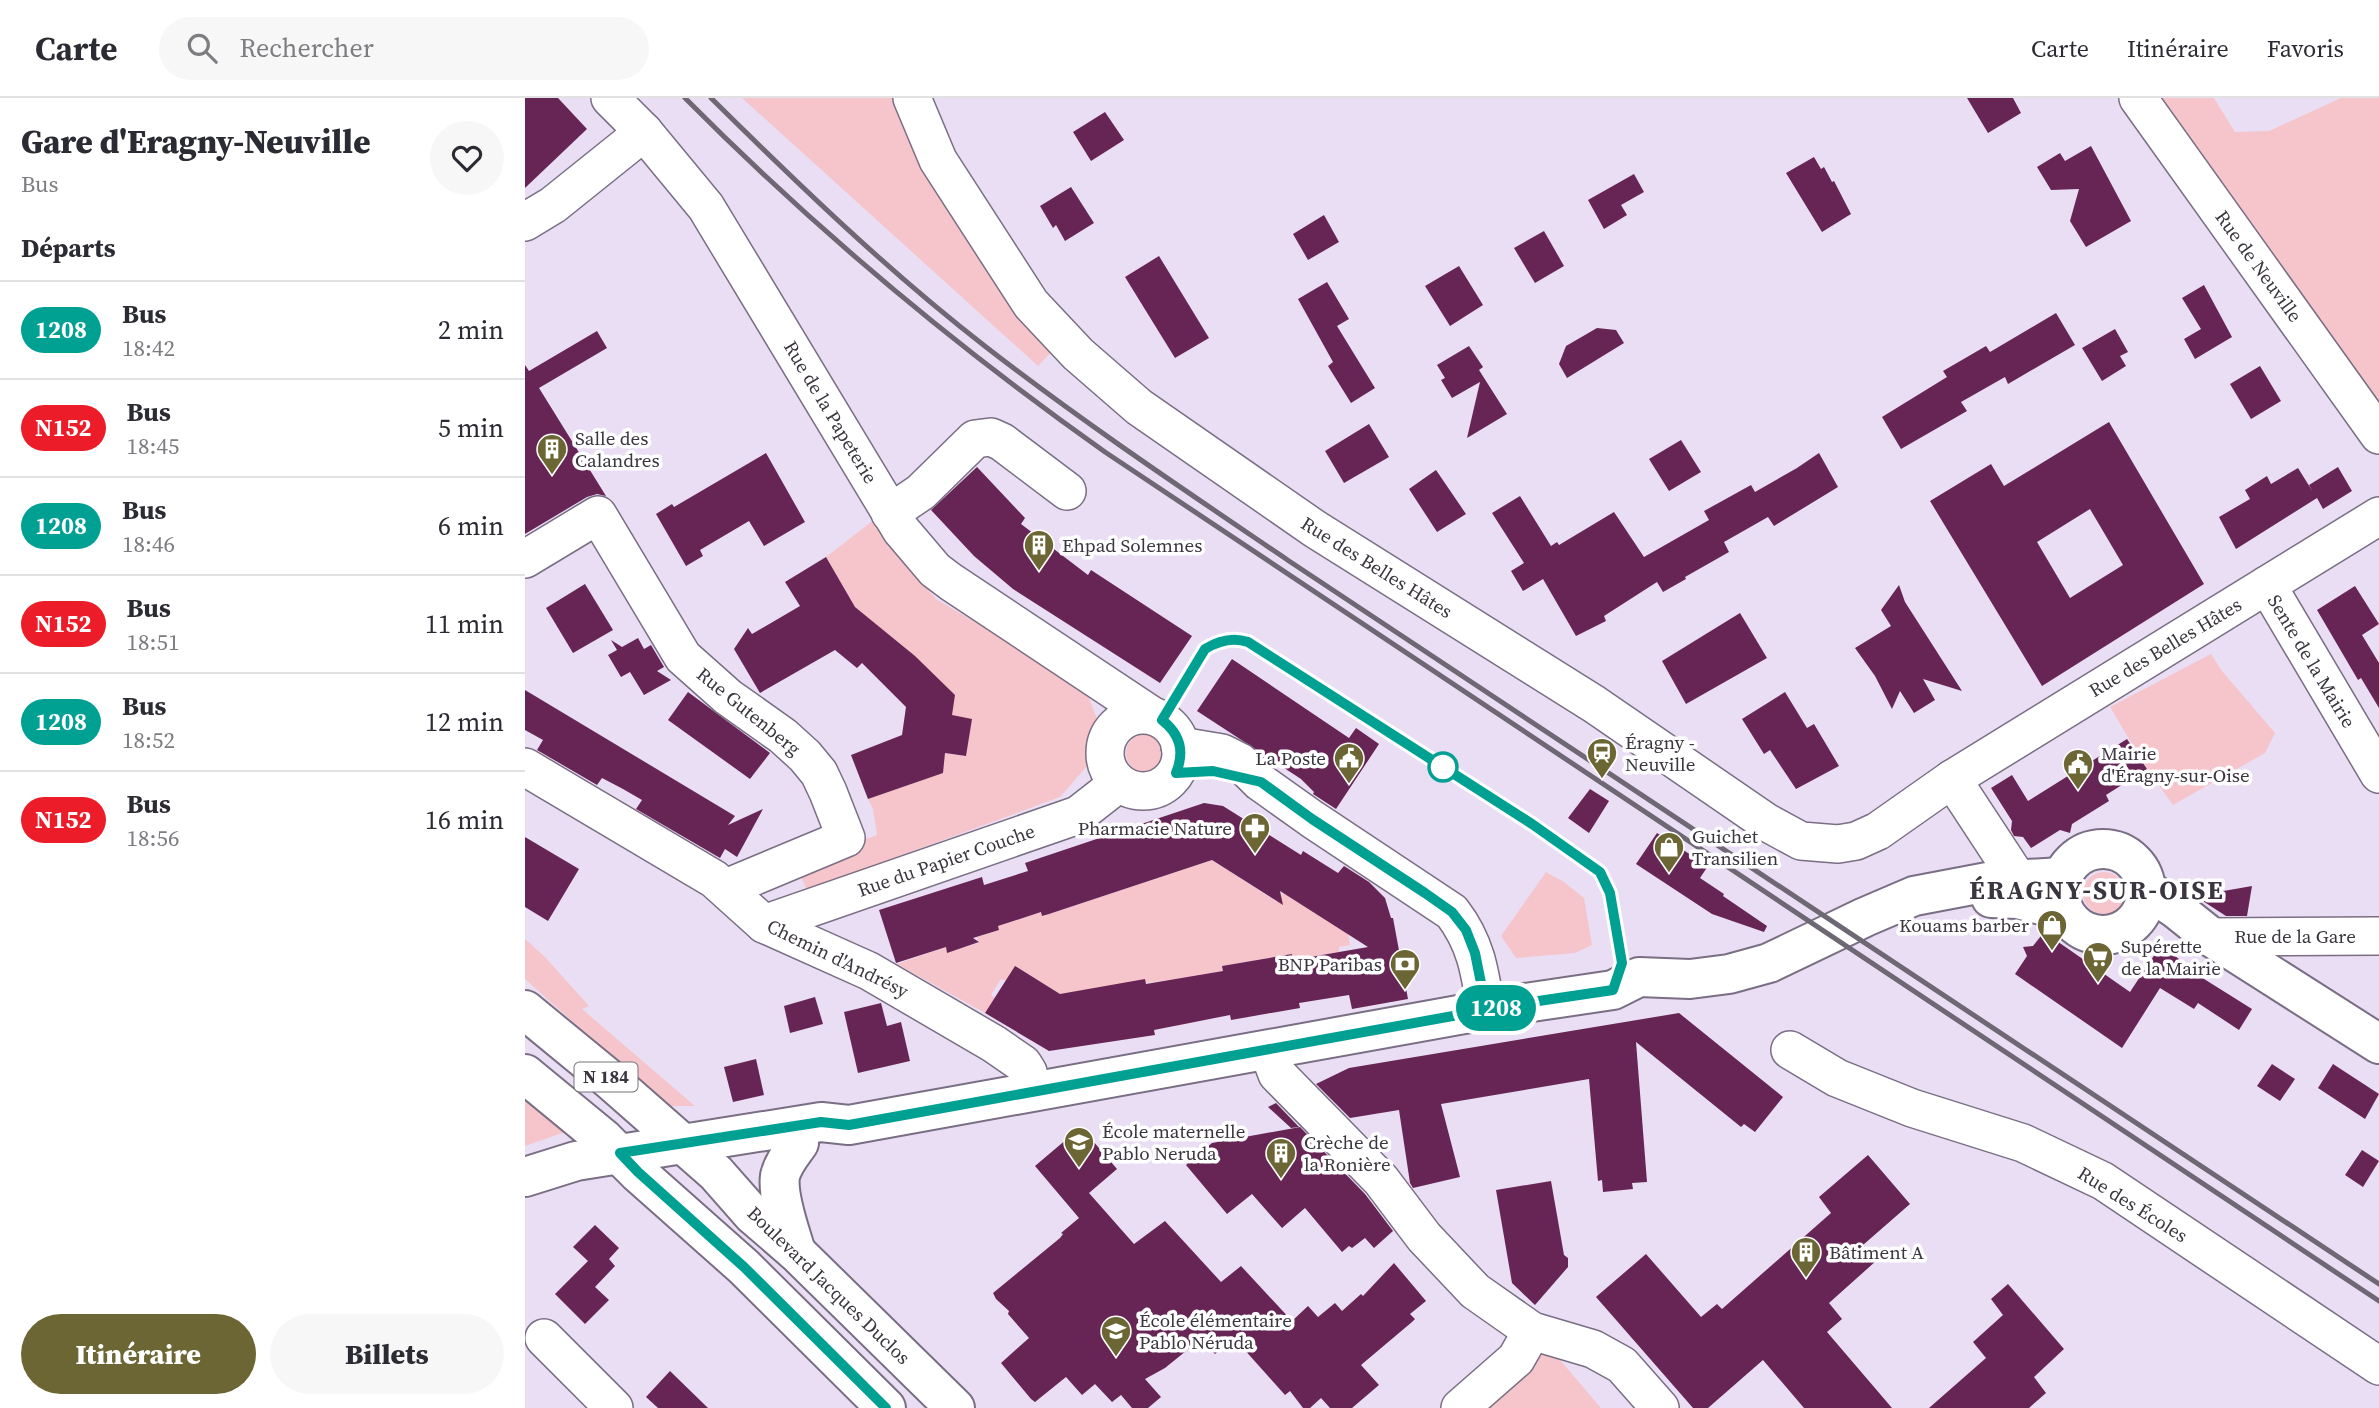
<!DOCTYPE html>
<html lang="fr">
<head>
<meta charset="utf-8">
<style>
	:root { --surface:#fff; --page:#f7f7f7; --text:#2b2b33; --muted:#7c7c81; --line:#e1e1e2; --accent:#6b6633 }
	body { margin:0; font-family:"Source Serif 4",serif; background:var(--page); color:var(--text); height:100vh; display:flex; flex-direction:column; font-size:26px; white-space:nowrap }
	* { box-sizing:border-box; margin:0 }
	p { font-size:23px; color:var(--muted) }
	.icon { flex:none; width:38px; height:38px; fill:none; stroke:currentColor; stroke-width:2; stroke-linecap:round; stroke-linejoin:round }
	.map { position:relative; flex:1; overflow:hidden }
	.drawer { display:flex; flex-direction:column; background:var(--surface); width:525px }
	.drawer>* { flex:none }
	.badge { padding:0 14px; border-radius:23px; font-size:24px; line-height:46px }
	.map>.badge { position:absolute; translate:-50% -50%; box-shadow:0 0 0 4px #fff }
	h2 { padding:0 21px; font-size:26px; line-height:63px }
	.round { display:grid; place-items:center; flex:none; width:74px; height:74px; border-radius:37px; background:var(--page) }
	.overview { display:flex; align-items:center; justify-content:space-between; height:119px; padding:0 21px }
	h1 { font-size:33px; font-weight:800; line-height:52px }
	.primary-button { display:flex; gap:14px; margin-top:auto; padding:14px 21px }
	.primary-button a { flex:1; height:80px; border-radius:42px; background:var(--accent); color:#fff; font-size:28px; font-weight:800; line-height:80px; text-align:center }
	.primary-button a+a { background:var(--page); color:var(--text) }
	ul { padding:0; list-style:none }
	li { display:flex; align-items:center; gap:21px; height:98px; padding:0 21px; border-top:2px solid var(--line) }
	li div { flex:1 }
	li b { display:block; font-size:26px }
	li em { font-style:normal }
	li .badge { min-width:77px; font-weight:700; text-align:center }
	header { display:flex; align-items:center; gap:42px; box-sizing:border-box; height:98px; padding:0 35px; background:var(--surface); border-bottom:2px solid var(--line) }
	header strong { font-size:33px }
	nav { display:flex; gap:38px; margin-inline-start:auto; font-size:24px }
	.search { width:490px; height:63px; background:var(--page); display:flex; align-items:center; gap:18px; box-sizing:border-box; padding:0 24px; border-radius:38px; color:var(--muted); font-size:26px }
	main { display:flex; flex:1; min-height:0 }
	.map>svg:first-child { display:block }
	.green { fill:#f6c5cb }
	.building { fill:#672555; fill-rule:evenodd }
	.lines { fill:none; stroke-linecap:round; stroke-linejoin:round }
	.minor-casing { stroke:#796e83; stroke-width:40 }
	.major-casing { stroke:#796e83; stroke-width:42 }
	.minor { stroke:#fff; stroke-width:37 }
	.major { stroke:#fff; stroke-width:38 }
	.rail { stroke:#6e6774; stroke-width:5 }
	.line-casing { stroke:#fff; stroke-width:16 }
	.line { stroke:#00a092; stroke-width:10 }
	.stop-dot { fill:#fff; stroke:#00a092; stroke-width:3.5 }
	.labels { text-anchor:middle; stroke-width:7; stroke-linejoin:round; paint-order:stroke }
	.shield { fill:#fff; stroke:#757278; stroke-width:2 }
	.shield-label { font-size:18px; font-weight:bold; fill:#3a353e }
	.street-label { font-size:19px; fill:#3a353e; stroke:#fff }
	.poi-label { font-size:19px; fill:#3a353e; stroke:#fff; text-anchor:start }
	.district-label { font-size:26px; font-weight:bold; letter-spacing:2px; fill:#3a353e; stroke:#fff }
</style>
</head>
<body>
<header>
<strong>Carte</strong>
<div class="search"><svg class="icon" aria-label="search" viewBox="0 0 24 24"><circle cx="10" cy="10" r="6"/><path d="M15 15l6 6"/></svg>Rechercher</div>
<nav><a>Carte</a><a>Itinéraire</a><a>Favoris</a></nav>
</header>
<main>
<section class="drawer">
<div class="overview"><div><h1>Gare d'Eragny-Neuville</h1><p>Bus</p></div><a class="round"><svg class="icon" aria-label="heart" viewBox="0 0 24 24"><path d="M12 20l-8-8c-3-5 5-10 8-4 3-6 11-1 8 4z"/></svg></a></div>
<h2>Départs</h2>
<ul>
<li><span class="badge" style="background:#00a092;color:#fff">1208</span><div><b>Bus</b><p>18:42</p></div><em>2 min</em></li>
<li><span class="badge" style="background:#ed1c29;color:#fff">N152</span><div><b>Bus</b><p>18:45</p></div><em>5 min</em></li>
<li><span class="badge" style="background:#00a092;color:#fff">1208</span><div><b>Bus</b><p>18:46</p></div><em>6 min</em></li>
<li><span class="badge" style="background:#ed1c29;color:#fff">N152</span><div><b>Bus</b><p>18:51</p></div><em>11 min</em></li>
<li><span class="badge" style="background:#00a092;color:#fff">1208</span><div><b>Bus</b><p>18:52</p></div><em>12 min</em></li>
<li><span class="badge" style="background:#ed1c29;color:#fff">N152</span><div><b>Bus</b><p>18:56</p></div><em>16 min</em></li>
</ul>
<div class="primary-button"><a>Itinéraire</a><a>Billets</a></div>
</section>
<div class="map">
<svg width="1854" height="1310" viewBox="0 0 1854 1310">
	<rect width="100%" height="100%" fill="#eadef5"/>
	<!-- green -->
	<g class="green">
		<path d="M217,0H372L530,250L513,268Z"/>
		<path d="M1632,0H1689L1710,34L1744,33L1816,0H1854V306Z"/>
		<path d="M350,421L379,464L411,501L546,581L564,600L574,626L563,667L535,699L282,792L271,768L352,737L348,711L343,701L417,675L420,655L441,658L427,617L363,537L330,509L301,459Z"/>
		<path d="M1686,556L1697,573L1750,635L1740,655L1648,707L1622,671L1585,609Z"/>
		<circle cx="620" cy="655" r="19"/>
		<path d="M687,762L752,804L758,795L823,836L825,847L814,849V854L768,862L767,856L697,868L698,873L675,877L682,921L652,928L644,882L535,896L490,868L481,883L476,881L466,897L470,900L460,915L372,866L421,849L423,854L453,845L452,839L474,832L473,828L516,814L518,818Z"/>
		<circle cx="1579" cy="795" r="21"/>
		<path d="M1021,774L1039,784L1059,800L1067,847L1050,855L991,860L976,838Z"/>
		<path d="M0,841L20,859L64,908L57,911L170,1008H142L0,881Z"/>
		<path d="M0,1003L43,1033L0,1048Z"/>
		<path d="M1024,1249L1076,1310H951Z"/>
	</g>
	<!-- building -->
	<g class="building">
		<path d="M0,0H33L62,31L0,90Z"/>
		<path d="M1442,0H1488L1496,15L1463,35Z"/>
		<path d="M580,14L599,42L566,63L548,34Z"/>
		<path d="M1566,48L1606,123L1561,149L1545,123L1554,91L1526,92L1512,69L1535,55L1540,63Z"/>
		<path d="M1289,59L1296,71L1299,69L1307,84L1309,83L1326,116L1297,134L1261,75Z"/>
		<path d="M1109,76L1119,94L1096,107L1102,117L1079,131L1063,102Z"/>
		<path d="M546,89L569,125L540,143L531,127L528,130L515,108Z"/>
		<path d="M799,117L814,144L783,162L768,136Z"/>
		<path d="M1019,133L1039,168L1010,185L989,150Z"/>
		<path d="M634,158L684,240L650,260L600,179Z"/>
		<path d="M934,168L958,207L925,228L900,188Z"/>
		<path d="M802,184L824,221L812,228L850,290L826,305L803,268L808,264L773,201Z"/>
		<path d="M1679,187L1707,239L1670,261L1659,241L1676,231L1657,200Z"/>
		<path d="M1531,215L1550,247L1483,286L1480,279L1436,304L1442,313L1376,351L1357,319L1422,279L1418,273L1461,248L1465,254Z"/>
		<path d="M1072,230L1091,232L1099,245L1042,280L1034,266L1041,248Z"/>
		<path d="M1590,231L1603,254L1595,258L1601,268L1577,283L1557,250Z"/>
		<path d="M72,233L82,250L14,290L81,398L72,396L62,399L0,436V267L4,273Z"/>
		<path d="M944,248L958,269L954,272L982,316L942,340L955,284L927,300L916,282L920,280L912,267Z"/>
		<path d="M1735,268L1756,303L1726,321L1705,286Z"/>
		<path d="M1584,324L1679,486L1517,588L1405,403L1466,366L1479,388ZM1565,411L1598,467L1545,500L1512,444Z"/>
		<path d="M844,326L864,359L819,385L800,353Z"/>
		<path d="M1156,342L1176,374L1144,393L1124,361Z"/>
		<path d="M241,355L280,424L239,448L224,423L175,452L178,458L161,468L131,416L147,406L149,409Z"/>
		<path d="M1294,355L1313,389L1249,428L1243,419L1199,444L1204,454L1160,479L1161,481L1138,494L1132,484L1079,518L1081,523L1051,538L1018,481L998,493L986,473L999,465L967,415L995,398L1026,448L1032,444L1034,447L1089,414L1119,459L1184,422L1179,413L1226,387L1230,394L1272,370Z"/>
		<path d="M452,369L500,420L496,426L563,477L566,472L667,538L635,585L488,491L449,458L406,412Z"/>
		<path d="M1813,369L1827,393L1798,411L1792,400L1711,451L1694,419L1725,401L1720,392L1742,378L1746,386L1773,370L1788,394L1784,387Z"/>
		<path d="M911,372L941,416L912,434L884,391Z"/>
		<path d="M301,459L330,509L390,558L430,597L427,617L447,621L441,658L420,655L418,675L343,701L326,657L377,637L381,609L337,565L332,570L310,552L235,595L209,551L223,530L227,536L275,508L260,484Z"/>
		<path d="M60,486L88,532L48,555L21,510Z"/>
		<path d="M1374,487L1380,504L1437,593L1398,581L1410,602L1389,615L1375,593L1367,611L1350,578L1330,550L1366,528L1356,512Z"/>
		<path d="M1830,488L1854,526L1837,537L1854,565V610L1836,580L1833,582L1792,512Z"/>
		<path d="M1215,515L1242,560L1161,606L1137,563Z"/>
		<path d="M113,540L119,551L126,547L139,569L132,573L146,582L119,597L105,574L96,579L83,557L92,552L86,542L97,549Z"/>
		<path d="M707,561L824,640L831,630L854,646L811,711L788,696L789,694L776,681L672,613Z"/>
		<path d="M0,592L210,718L203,727L238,711L212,759L200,751L195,760L111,711L117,702L98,691L77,680L72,687L12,652L18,642L0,632Z"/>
		<path d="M163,594L245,655L225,681L143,622Z"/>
		<path d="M1260,594L1282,630L1289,626L1314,668L1271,691L1245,652L1239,656L1217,621Z"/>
		<path d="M1602,641L1622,671L1581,697L1584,703L1547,726L1545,735L1535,732L1506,750L1498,739L1489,738L1486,732L1487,723L1466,690L1487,677L1503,703Z"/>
		<path d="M1065,691L1084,703L1064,735L1043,720Z"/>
		<path d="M679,705L698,708L776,757L778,753L813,775L819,768L844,784L860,800L866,820H868L883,901L827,911L824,897L774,905L775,910L706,922L705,917L629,932L630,937L524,953L460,915L490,868L535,896L620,881L621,886L698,873L697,868L767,856L768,862L843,849L755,793L758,807L687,762L524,816L517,818L516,814L473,828L474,832L448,840L454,844L422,855L421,849L371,865L354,812L457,779L459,787L503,773L500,765Z"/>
		<path d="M1132,735L1183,768L1175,780L1199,796L1198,798L1242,828L1239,834L1187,816L1111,766Z"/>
		<path d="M0,739L54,771L23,823L0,809Z"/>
		<path d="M1727,788L1722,818H1701L1670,798Z"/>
		<path d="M1519,834L1605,894L1632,853L1649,848L1650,858L1654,861L1652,864L1727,911L1714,932L1673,905L1669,911L1635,890L1597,950L1490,876L1502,858L1498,849L1508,848Z"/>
		<path d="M290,899L298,926L265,935L259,908Z"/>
		<path d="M356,905L362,928L376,924L385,963L333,975L319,914Z"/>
		<path d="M1154,915L1258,999L1230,1034L1219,1026L1216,1029L1111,944L1122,1084L1107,1085L1108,1091L1078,1094L1077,1082L1073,1083L1064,981L916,1006L935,1079L888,1090L885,1085L874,1012L825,1020L791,986L824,970Z"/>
		<path d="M231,961L239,997L208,1004L199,969Z"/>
		<path d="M1747,966L1770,981L1755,1003L1732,988Z"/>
		<path d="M1808,966L1854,996L1840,1021L1793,990Z"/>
		<path d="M751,1005L774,1029L766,1030L743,1009Z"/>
		<path d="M556,1029L592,1071L564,1095L609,1146L640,1123L696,1184L716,1168L767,1223L783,1208L793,1219L810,1205L817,1213L836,1196L838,1198L869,1165L901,1203L885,1216L890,1221L887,1224L836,1267L854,1287L827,1310H805L796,1300L785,1310H778L765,1293L760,1297L709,1240L690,1256L677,1240L640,1270L620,1281L636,1299L623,1310H607L596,1297L587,1304L570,1286L557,1297L541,1279L510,1304L506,1301L476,1265L504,1240L483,1216L484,1213L471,1201L468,1195L535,1140L538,1136L536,1135L554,1120L510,1068Z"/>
		<path d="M775,1029L840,1096L868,1133L849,1150L840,1140L827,1150L824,1148L817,1154L780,1110L757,1130L727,1096L702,1116L661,1067L687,1045Z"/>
		<path d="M1837,1052L1854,1063L1838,1089L1820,1077Z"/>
		<path d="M1343,1057L1385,1106L1338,1147L1351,1163L1304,1205L1317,1221L1302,1234L1367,1310H1279L1238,1262L1183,1310H1168L1071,1199L1121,1156L1176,1219L1192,1206L1197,1211L1306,1115L1294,1099Z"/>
		<path d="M1026,1083L1039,1157L1043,1160V1169L1010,1207L987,1185L971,1092Z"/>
		<path d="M70,1127L94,1150L84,1161L90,1168L70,1189L84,1202L60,1226L30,1196L63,1163L48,1149Z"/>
		<path d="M1483,1186L1539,1251L1509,1279L1521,1295L1504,1310H1404L1461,1260L1448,1244L1478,1217L1466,1201Z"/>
		<path d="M145,1273L183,1310H133L121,1299Z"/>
	</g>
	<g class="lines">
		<!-- minor casing -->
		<g class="minor-casing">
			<g id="minor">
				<path d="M85,0L119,34L181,109L376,432L410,472L426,484L626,617"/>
				<path d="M387,0L413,62L506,206L553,256L614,309L790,431L1069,606L1241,724L1276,743L1313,746L1331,743L1353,733L1427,681L1854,418"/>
				<path d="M1613,0L1854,337"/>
				<path d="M0,124L28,107L119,34"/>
				<path d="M365,415L396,394L450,341L466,339L477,344L542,393"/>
				<path d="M0,461L73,417L158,559L203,599L258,638L280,658L294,675L303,694L321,740L201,790"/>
				<path d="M1742,487L1854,676"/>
				<circle cx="618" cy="655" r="38"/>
				<path d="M655,648L697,655L715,664L735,684L787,721L927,814C951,845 955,874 961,912"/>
				<path d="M0,669L189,781L239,826L344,873L469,946L498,966L503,974L507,992"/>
				<path d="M1427,681L1492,780"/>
				<path d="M239,826L553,717L594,685"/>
				<path d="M1686,839L1854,838"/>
				<path d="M743,952L752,976L856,1082L899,1139L950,1193L1007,1233L1068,1251L1097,1267L1135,1310"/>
				<path d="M1265,952L1312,980L1387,1010L1498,1045L1578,1083L1854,1268"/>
				<path d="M19,1240L89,1310"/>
				<path d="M935,1310L991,1261L1007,1233"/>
			</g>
		</g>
		<!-- major casing -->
		<g class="major-casing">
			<g id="major">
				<circle cx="1578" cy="794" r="43"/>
				<path d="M1621,791L1651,811L1686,839L1854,946"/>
				<path d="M1466,800L1493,801L1539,813"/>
				<path d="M0,912L84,981L191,1075L227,1116L271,1154L430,1310"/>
				<path d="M0,976L79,1041L113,1075L219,1169L361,1310"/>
				<path d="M0,1079L51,1063L296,1024L324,1027L1000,905L1088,892L1114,879L1165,881L1204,876L1244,865L1340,819L1389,798L1468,783L1537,779"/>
				<path d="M271,1154C265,1133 252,1099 255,1078C258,1065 267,1055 274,1045"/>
			</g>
		</g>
		<!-- minor -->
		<use href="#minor" class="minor"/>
		<!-- major -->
		<use href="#major" class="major"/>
		<!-- rail -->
		<g class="rail">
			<path d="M160,0C289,130 430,248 580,354L1854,1203"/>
			<path d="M186,0C274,87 363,173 461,249C559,325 661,393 764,463L1854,1186"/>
		</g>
	</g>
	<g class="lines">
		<!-- line casing -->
		<g class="line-casing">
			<path id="line" d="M361,1310L219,1169L113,1074L95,1055L296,1024L324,1027L1000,905L1088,892L1097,865L1085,795L1075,774L1007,726L723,544C708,539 693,543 680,551L637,622C655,636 660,653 651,675L688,673L736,684L787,721L900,795L927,814L941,832L950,855L958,895"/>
		</g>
		<!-- line -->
		<use href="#line" class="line"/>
	</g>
	<!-- icons -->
	<defs>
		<g id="building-pin" transform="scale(1.575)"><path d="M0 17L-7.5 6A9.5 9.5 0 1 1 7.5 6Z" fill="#6b6633" stroke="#fff"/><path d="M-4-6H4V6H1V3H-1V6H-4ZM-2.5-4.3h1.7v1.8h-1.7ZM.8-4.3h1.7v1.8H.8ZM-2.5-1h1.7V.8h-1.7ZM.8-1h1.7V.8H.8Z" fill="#fff"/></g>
		<g id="station-pin" transform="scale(1.575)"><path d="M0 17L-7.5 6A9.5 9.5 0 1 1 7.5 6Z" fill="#6b6633" stroke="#fff"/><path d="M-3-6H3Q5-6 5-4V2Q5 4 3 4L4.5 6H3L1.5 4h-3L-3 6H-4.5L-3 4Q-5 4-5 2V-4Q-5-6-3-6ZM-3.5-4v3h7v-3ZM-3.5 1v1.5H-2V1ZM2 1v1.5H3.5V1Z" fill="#fff"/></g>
		<g id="civic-pin" transform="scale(1.575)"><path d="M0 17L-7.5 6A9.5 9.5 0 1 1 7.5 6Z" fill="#6b6633" stroke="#fff"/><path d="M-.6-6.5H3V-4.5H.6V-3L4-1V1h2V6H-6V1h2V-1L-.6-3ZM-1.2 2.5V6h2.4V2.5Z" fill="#fff"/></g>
		<g id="pharmacy-pin" transform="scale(1.575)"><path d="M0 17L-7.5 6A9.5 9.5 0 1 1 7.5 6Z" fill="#6b6633" stroke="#fff"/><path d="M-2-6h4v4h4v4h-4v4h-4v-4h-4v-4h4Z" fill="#fff"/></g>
		<g id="shop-pin" transform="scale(1.575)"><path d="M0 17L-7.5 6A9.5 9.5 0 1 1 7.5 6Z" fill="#6b6633" stroke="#fff"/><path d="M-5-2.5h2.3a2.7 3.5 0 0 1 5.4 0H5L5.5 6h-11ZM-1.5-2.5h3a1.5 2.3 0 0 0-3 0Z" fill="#fff"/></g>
		<g id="supermarket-pin" transform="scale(1.575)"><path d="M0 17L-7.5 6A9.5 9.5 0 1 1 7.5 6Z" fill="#6b6633" stroke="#fff"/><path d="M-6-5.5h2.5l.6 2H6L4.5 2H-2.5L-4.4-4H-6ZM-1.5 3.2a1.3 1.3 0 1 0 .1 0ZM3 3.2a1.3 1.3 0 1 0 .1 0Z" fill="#fff"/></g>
		<g id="bank-pin" transform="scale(1.575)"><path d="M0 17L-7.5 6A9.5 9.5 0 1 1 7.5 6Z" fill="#6b6633" stroke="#fff"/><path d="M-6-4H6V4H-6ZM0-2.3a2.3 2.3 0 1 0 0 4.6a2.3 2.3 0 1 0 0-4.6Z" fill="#fff"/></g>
		<g id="school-pin" transform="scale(1.575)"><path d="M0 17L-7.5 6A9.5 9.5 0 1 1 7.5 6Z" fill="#6b6633" stroke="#fff"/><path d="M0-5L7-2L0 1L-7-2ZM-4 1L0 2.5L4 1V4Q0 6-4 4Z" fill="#fff"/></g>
	</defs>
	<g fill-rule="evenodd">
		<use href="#building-pin" x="27" y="351"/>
		<use href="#building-pin" x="514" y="447"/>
		<use href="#station-pin" x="1077" y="655"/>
		<use href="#civic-pin" x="824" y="660"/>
		<use href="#civic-pin" x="1553" y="666"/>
		<use href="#pharmacy-pin" x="730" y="730"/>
		<use href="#shop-pin" x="1144" y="749"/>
		<use href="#shop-pin" x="1527" y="827"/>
		<use href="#supermarket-pin" x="1573" y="859"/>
		<use href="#bank-pin" x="880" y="866"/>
		<use href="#school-pin" x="554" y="1044"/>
		<use href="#building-pin" x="756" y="1055"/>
		<use href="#building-pin" x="1281" y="1154"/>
		<use href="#school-pin" x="591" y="1233"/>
	</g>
	<!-- markers -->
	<circle class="stop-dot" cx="918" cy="669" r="14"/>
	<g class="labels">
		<!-- shield labels -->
		<rect class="shield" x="49.5" y="964.5" width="63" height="29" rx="5"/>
		<g class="shield-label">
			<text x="81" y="985">N 184</text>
		</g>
		<!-- street labels -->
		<g class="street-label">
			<text transform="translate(1734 168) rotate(54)" y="7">Rue de Neuville</text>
			<text transform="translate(306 314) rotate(59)" y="7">Rue de la Papeterie</text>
			<text transform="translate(852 469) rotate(32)" y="7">Rue des Belles Hâtes</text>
			<text transform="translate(1640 549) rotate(-31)" y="7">Rue des Belles Hâtes</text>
			<text transform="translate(1787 563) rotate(59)" y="7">Sente de la Mairie</text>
			<text transform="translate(224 613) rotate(39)" y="7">Rue Gutenberg</text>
			<text transform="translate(421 762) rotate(-19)" y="7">Rue du Papier Couche</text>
			<text x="1770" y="845">Rue de la Gare</text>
			<text transform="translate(313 860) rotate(26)" y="7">Chemin d'Andrésy</text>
			<text transform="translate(1608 1106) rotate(32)" y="7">Rue des Écoles</text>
			<text transform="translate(304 1187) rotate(44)" y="7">Boulevard Jacques Duclos</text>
		</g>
		<!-- poi labels -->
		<g class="poi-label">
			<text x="50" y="347">Salle des<tspan x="50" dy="22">Calandres</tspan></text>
			<text x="537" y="454">Ehpad Solemnes</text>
			<text x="1100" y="651">Éragny -<tspan x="1100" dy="22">Neuville</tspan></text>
			<text x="1576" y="662">Mairie<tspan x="1576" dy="22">d'Éragny-sur-Oise</tspan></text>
			<text x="801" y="667" text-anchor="end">La Poste</text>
			<text x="707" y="737" text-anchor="end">Pharmacie Nature</text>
			<text x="1167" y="745">Guichet<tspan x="1167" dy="22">Transilien</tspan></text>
			<text x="1504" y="834" text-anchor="end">Kouams barber</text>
			<text x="1596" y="855">Supérette<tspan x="1596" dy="22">de la Mairie</tspan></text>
			<text x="857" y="873" text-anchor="end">BNP Paribas</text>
			<text x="577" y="1040">École maternelle<tspan x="577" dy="22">Pablo Neruda</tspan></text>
			<text x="779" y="1051">Crèche de<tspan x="779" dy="22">la Ronière</tspan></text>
			<text x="1304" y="1161">Bâtiment A</text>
			<text x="614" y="1229">École élémentaire<tspan x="614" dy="22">Pablo Néruda</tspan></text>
		</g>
		<!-- district labels -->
		<g class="district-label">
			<text x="1572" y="801">ÉRAGNY-SUR-OISE</text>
		</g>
	</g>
</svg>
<b class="badge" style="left:971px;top:910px;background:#00a092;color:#fff">1208</b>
</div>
</main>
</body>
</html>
